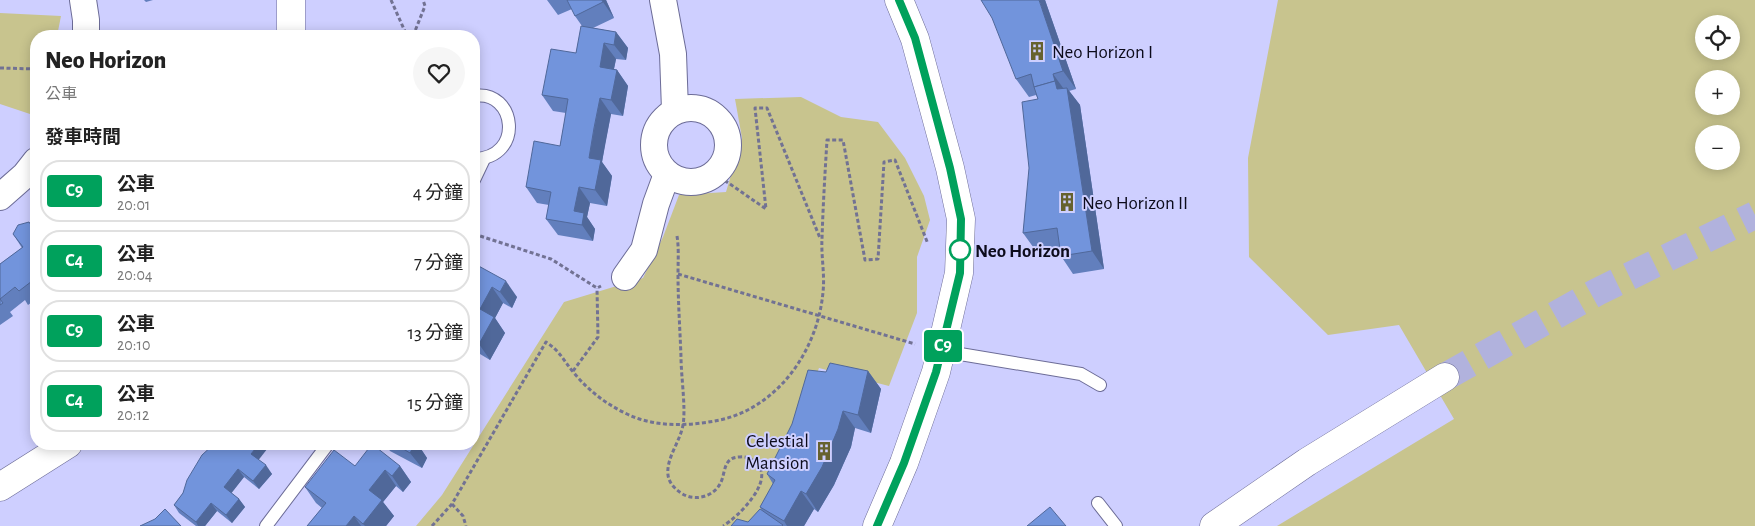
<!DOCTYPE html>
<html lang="zh-TW">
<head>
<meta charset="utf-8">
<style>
	:root { --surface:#fff; --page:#f6f6f6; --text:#222; --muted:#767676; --line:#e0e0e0 }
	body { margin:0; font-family:"Alegreya Sans","Noto Sans TC",sans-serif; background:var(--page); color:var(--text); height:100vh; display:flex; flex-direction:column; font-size:19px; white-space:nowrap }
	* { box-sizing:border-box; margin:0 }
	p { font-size:16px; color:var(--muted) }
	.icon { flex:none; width:28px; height:28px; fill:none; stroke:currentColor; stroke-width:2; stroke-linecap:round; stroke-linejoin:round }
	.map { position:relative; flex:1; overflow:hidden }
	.panel { position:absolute; left:30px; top:30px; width:450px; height:420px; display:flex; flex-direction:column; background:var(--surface); border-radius:20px; box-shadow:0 2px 12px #0003 }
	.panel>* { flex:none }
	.badge { padding:0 10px; border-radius:4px; font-size:18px; line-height:32px }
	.buttons { position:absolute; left:1695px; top:15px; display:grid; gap:10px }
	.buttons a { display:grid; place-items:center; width:45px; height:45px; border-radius:50%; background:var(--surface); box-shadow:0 2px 12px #0003; font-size:25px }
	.map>.badge { position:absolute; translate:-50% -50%; box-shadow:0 0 0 2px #fff }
	h2 { padding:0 15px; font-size:19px; line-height:45px }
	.round { display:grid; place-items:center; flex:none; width:52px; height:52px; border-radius:26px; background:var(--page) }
	.head { display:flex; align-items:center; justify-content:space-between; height:85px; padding:0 15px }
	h1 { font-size:24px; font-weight:800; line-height:38px }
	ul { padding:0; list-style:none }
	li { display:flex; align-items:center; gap:15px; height:62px; margin:0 10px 8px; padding:0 5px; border:2px solid var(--line); border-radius:20px }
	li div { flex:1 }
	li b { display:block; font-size:19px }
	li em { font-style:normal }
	li .badge { min-width:55px; font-weight:700; text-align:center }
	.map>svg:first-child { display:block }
	.green { fill:#c8c48e; fill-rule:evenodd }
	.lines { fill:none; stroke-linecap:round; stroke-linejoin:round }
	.secondary-tunnel { stroke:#b1b2dd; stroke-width:28; stroke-dasharray:28 14; stroke-linecap:butt }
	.service-casing { stroke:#6c6c97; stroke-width:14 }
	.minor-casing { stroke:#6c6c97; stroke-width:28 }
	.tertiary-casing { stroke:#6c6c97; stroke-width:29 }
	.secondary-casing { stroke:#6c6c97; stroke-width:29 }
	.path { stroke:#727293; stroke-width:3; stroke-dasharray:4 2.5; stroke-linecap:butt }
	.service { stroke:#fff; stroke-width:12 }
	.minor { stroke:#fff; stroke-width:26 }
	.tertiary { stroke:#fff; stroke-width:28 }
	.secondary { stroke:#fff; stroke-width:28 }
	.wall { fill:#627fbd }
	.shaded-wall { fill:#50689a }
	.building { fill:#7294dc; stroke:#50689a }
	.line-casing { stroke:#fff; stroke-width:11 }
	.line { stroke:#00a15c; stroke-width:8 }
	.stop-dot { fill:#fff; stroke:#00a15c; stroke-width:2.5 }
	.labels { text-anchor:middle; stroke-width:4; stroke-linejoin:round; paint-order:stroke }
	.poi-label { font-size:19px; fill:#0c0b1b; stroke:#cecfff; text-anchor:start }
	.stop-label { font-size:19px; font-weight:bold; fill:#0c0b1b; stroke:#cecfff; text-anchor:start }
</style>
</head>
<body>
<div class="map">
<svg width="1755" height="526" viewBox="0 0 1755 526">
	<rect width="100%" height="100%" fill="#cecfff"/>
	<!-- green -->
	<g class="green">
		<path d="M1278,0H1755V526H1277L1454,419L1399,325L1328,335L1249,257L1248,158ZM1704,24H1731V51H1704ZM1704,79H1731V106H1704ZM1704,134H1731V161H1704Z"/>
		<path d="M0,13L61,16L57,36H36V116L0,104Z"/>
		<path d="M801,97L841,117L878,122L905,158L924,196L930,220L917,257V313L889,386L819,368L771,495L765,526H416L442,495L564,302L643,278L663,237L679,195L726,192L742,138L735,99Z"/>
	</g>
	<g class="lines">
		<!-- secondary-tunnel -->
		<path class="secondary-tunnel" d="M1445,377L1597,292L1755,215"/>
		<!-- service casing -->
		<g class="service-casing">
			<g id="service">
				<path d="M474,96C516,89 525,158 474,159"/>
				<path d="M474,180L484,159"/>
				<path d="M942,351L1081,374L1100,385"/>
				<path d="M1098,503L1116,526"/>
				<path d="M266,526L328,444"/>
			</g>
		</g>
		<!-- minor casing -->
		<g class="minor-casing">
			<g id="minor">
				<path d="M83,0L86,20V36"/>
				<path d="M663,0L673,54L675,110"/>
				<circle cx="691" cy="145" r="37"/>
				<path d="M0,197L25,175L36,161"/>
				<path d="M625,277L644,250L656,204L667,174"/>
			</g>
		</g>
		<!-- tertiary casing -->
		<g class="tertiary-casing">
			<g id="tertiary">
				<path d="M291,0V36"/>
				<path d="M0,487L68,444"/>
				<path d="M877,526L904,463L936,372L959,273L961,219L950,168L915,39L899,0"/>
			</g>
		</g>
		<!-- secondary casing -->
		<g class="secondary-casing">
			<path id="secondary" d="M1214,526L1307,462L1445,377"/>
		</g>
		<!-- path -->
		<g class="path">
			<path d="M391,0L407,36"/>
			<path d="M413,36L425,6L423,0"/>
			<path d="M0,68L36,69"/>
			<path d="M714,173L766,209L755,108H767L820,238"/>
			<path d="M474,234L551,259L597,288L601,286"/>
			<path d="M677,236C679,248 678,261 678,274C678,302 680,329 681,357C681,376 686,408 683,425C680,442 666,458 668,475C669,483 675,489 681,493C694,502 713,497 720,484C726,474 722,457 740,457C747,456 752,459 757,464C775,481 737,518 723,526"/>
			<path d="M678,274L915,344"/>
			<path d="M573,371L598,337L597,288"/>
			<path d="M452,504L463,516L466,526"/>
			<path d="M432,526L452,504L546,342C561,352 563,360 574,373C589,391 606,404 627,414C656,428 690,426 720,420C779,407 818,349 823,292C825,275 821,256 822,239C823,206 825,173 827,140H843L865,260L878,259L884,162L895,160L928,244"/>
		</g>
		<!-- service -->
		<use href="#service" class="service"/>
		<!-- minor -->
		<use href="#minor" class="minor"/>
		<!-- tertiary -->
		<use href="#tertiary" class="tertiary"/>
		<!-- secondary -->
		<use href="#secondary" class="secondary"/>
	</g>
	<!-- wall -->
	<g class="wall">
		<path d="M144,0H153L146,2Z"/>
		<path d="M547,0H606L614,18L593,28L616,32L628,48L626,60L616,59L614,69L617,70L628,86L623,116L611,114L605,144L602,162L612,176L607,206L590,203L587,217L595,229L593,241L558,235L546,219L549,205L537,203L526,187L560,146L566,113L553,111L542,95L576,53L582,26L575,16L572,9L558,15Z"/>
		<path d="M1045,0L1076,89L1069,91L1080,105L1104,269L1073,274L1061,256L1059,247L1036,251L1023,233L1038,99L1036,95L1029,97L1016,79Z"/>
		<path d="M36,232V299L28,305L25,300L10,312L13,316L0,325V264L22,248L13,234Z"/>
		<path d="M474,265L517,297L512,308L503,303L495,318L505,333L490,360L480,354L474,365Z"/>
		<path d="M868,371L881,389L871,433L855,428L851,447L834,485L818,512L814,509L804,526H731L748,522L762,511L760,507L773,484L767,474L826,372Z"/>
		<path d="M214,444H271L258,459L272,474L259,489L244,477L231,493L239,499L245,507L232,523L217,511L205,526H196L179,513L174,505L183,493Z"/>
		<path d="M385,444H424L421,449L427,458L422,468L390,451Z"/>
		<path d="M400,466L411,482L403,492L396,486L383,502L394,516L386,526H307L322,508L316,503L305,487Z"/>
	</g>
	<!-- shaded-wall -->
	<g class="shaded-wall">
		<path d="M602,0H606L614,18L603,2Z"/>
		<path d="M1039,0H1045L1076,89L1063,71Z"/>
		<path d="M616,32L628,48L626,60L614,45Z"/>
		<path d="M604,43L616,59L611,83L600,67Z"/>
		<path d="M617,70L628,86L623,116L611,100Z"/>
		<path d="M1053,74L1066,92L1057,89Z"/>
		<path d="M1067,88L1080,105L1104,269L1092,251Z"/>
		<path d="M600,98L611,114L602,162L612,176L607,206L595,190L589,158Z"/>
		<path d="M579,187L590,203L587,217L595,229L593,241L582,225L574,211Z"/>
		<path d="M506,281L517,297L512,308L500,292Z"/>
		<path d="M492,287L503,303L495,318L505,333L490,360L479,344L480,309Z"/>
		<path d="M474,345L480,354L474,365Z"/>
		<path d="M868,371L881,389L871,433L858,415Z"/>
		<path d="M843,411L855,428L851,447L834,485L818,512L806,494Z"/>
		<path d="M259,444H271L257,462L251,454Z"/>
		<path d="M412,444H424L421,449L427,458L422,468L410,453Z"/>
		<path d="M266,465L272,474L259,489L253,481Z"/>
		<path d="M400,466L411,482L403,492L392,476Z"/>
		<path d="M238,469L244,477L230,495L224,487Z"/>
		<path d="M385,470L396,486L383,502L394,516L386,526H365L363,524L369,490Z"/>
		<path d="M801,491L814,509L804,526H787L784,521Z"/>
		<path d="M239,499L245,507L232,523L226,515Z"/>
		<path d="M211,503L217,511L205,526H198L196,522Z"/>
		<path d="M354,516L361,526H346Z"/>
	</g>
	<!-- building -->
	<g class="building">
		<path d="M567,0H602L603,2L575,16Z"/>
		<path d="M981,0H1039L1063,71L1053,74L1055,81L1034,87L1031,74L1016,79L992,18Z"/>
		<path d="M581,26L616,32L614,45L604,43L600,67L617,70L611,100L600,98L594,128L589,158L601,160L595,190L579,187L574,211L584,213L582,225L546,219L551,192L526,187L534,141L560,146L564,123L568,99L542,95L551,49L576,53Z"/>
		<path d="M1055,81L1057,89L1067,88L1092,251L1061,256L1057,228L1023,233L1029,168L1022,102L1038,99L1034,87Z"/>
		<path d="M29,222L36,232V278L19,291L15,287L0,299L3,303L0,305V264L23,247L13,234L18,225Z"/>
		<path d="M475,264L506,281L500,292L492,287L480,309L494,317L479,344L474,341V265Z"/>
		<path d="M830,363L868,371L858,415L843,411L838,429L822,467L806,494L801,491L784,521L760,507L775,480L767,474L792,424L808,370L826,372Z"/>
		<path d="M214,444H259L251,454L266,465L253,481L238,469L224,487L239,499L226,515L211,503L196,522L174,505L183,493L187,480L202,455Z"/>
		<path d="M372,444L400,466L392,476L385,470L369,490L382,500L363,524L354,516L346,526H307L326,503L305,487L334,450L355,466Z"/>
		<path d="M395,444H415L410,453Z"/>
		<path d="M1050,507L1066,526H1027Z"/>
		<path d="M165,509L181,526H140L155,519Z"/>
		<path d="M760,509L783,525L782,526H731L737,519L748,522Z"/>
	</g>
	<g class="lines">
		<!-- line casing -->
		<g class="line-casing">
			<path id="line" d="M877,526L904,463L936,372L960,273L961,219L950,168L915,38L899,0"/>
		</g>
		<!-- line -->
		<use href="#line" class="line"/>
	</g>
	<!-- icons -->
	<defs>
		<g id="building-bare" transform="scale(1.5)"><path d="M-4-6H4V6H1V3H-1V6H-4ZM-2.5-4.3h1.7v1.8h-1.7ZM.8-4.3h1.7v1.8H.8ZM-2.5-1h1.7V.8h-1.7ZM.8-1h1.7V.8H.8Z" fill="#66622e" stroke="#cecfff" stroke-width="2.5" paint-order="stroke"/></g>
	</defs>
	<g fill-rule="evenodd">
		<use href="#building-bare" x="1037" y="51"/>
		<use href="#building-bare" x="1067" y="202"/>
		<use href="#building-bare" x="824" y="451"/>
	</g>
	<!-- markers -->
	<circle class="stop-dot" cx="960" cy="250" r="10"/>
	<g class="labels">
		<!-- poi labels -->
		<g class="poi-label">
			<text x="1052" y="58">Neo Horizon I</text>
			<text x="1082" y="209">Neo Horizon II</text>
			<text x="809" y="447" text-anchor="end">Celestial<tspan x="809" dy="22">Mansion</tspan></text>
		</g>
		<!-- stop labels -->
		<g class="stop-label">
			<text x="975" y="257">Neo Horizon</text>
		</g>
	</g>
</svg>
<div class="buttons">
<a><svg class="icon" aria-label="locate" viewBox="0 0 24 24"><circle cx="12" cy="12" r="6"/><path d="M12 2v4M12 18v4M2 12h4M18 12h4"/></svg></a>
<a>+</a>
<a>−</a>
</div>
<b class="badge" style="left:943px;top:346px;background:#00a15c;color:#fff">C9</b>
<section class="panel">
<div class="head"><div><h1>Neo Horizon</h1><p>公車</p></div><a class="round"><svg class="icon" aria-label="heart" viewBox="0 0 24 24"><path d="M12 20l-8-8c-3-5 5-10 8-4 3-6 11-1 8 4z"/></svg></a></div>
<h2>發車時間</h2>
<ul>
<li><span class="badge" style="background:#00a15c;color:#fff">C9</span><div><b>公車</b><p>20:01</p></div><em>4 分鐘</em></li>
<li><span class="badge" style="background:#00a15c;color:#fff">C4</span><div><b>公車</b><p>20:04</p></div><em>7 分鐘</em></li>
<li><span class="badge" style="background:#00a15c;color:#fff">C9</span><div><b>公車</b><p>20:10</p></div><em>13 分鐘</em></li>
<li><span class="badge" style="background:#00a15c;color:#fff">C4</span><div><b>公車</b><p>20:12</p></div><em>15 分鐘</em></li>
</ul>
</section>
</div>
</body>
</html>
